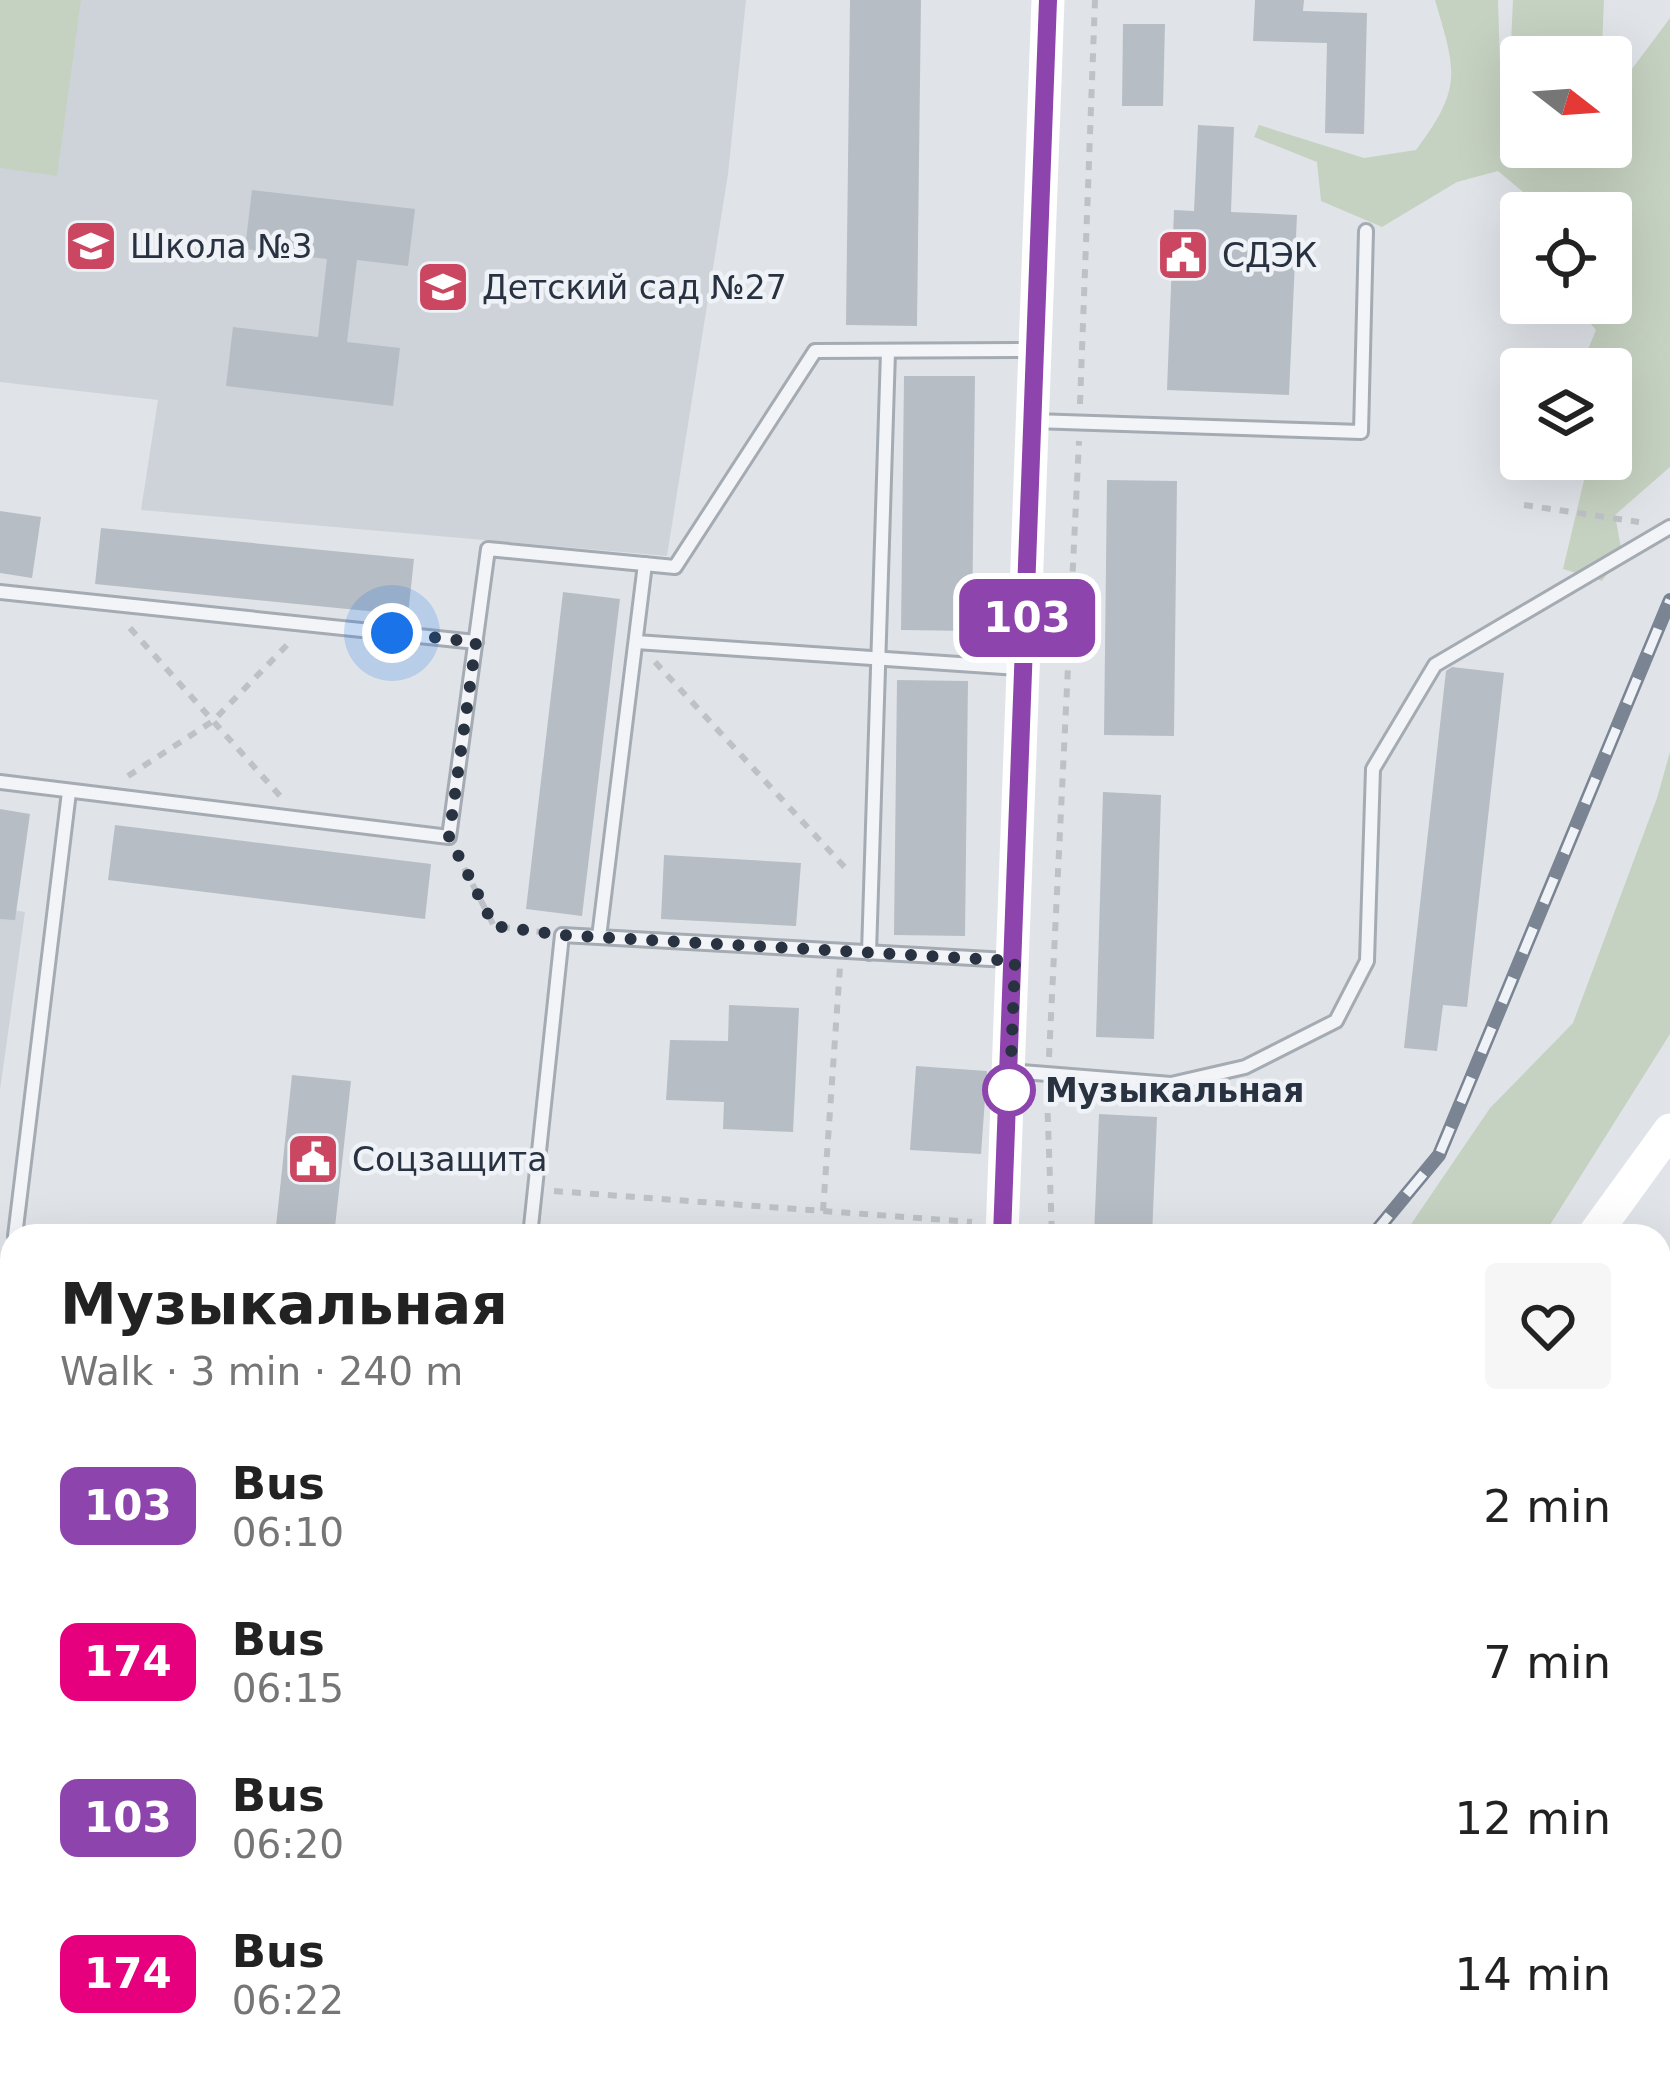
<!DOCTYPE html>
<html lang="en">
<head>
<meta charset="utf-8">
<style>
	:root { --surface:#fff; --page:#f6f6f6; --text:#222; --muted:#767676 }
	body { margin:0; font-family:"DejaVu Sans",sans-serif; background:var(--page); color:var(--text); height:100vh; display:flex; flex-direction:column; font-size:45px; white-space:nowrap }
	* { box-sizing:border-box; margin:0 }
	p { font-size:39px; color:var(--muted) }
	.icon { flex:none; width:66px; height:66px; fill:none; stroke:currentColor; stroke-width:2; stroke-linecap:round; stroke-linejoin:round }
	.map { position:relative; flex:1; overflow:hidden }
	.details { position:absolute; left:0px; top:1224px; width:1671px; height:855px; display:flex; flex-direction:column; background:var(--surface); border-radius:36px 36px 0 0; box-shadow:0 12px 48px #0002 }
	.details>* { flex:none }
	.badge { padding:0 24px; border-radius:18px; font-size:42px; line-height:78px }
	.needle { width:78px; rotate:107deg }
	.fabs { position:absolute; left:1500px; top:36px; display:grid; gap:24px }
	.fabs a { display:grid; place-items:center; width:132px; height:132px; border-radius:12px; background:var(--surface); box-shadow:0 12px 48px #0002; font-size:60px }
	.you { position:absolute; width:60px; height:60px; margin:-30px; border:9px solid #fff; border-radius:50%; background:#1a73e8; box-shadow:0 0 0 18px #1a73e833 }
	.map>.badge { position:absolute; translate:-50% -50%; box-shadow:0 0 0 6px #fff }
	.round { display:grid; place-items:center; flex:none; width:126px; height:126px; border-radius:12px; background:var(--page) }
	.headline { display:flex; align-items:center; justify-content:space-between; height:204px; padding:0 60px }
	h1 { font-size:57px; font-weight:700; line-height:90px }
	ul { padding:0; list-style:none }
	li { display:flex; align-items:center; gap:36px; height:156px; padding:0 60px }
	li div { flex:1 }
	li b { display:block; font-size:45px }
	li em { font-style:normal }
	li .badge { min-width:132px; font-weight:700; text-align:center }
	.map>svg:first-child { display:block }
	.built { fill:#ced3da }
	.green { fill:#c6d2c1 }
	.building { fill:#b7bdc5 }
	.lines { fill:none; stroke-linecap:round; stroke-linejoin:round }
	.lane-casing { stroke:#a5abb3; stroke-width:18 }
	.street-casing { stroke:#a5abb3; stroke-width:30 }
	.path { stroke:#bec2c7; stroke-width:6; stroke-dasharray:9 9; stroke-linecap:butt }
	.lane { stroke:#f2f4f7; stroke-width:12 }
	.street { stroke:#f2f4f7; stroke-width:24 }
	.secondary { stroke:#fff; stroke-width:33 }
	.rail-casing { stroke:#7a8492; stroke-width:14 }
	.rail { stroke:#eff2f6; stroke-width:9; stroke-dasharray:27; stroke-linecap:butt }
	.line-casing { stroke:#fff; stroke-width:27 }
	.line { stroke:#8e44ad; stroke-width:18 }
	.walk { stroke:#293240; stroke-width:12; stroke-dasharray:0 21.6 }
	.stop-dot { fill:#fff; stroke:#8e44ad; stroke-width:6 }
	.labels { text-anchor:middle; stroke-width:9; stroke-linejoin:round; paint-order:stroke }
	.poi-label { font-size:33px; fill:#293240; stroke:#eff2f6; text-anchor:start }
	.stop-label { font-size:33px; font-weight:bold; fill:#293240; stroke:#eff2f6; text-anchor:start }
</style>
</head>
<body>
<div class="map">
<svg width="1670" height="2078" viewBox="0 0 1670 2078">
	<rect width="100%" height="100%" fill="#e0e4e9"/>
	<!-- built -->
	<g class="built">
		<path d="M0,0H746L728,174L667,556L141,510L158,400L0,382Z"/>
		<path d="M0,908L25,912L0,1090Z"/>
	</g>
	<!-- green -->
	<g class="green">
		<path d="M0,0H81L57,176L0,168Z"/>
		<path d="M1435,0H1498L1501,96L1521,115V147H1611V97L1670,18V467L1615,515L1622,553L1602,581L1563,569L1589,459H1611V369H1580L1596,330L1573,303H1611V213H1548L1498,171L1457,182L1382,227L1321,201L1317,162L1254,137L1259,125L1364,158L1416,150C1463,87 1456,72 1435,0Z"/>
		<path d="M1513,0H1604L1602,47L1511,42Z"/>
		<path d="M1670,752V1034L1543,1236H1403L1490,1108L1573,1023L1657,798Z"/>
		<path d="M0,2069L76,2070L159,2077L0,2078Z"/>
	</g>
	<!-- building -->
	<g class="building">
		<path d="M850,0H921L917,326L846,325Z"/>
		<path d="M1255,0H1304L1303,11L1367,13L1364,134L1325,133L1327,43L1253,41Z"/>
		<path d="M1123,24H1165L1163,106H1122Z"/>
		<path d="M1198,125L1234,127L1231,212L1297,215L1289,395L1167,390L1174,210L1194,211Z"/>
		<path d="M252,190L415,209L408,266L357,260L347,342L400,348L393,406L226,386L233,327L318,337L327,259L245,249Z"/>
		<path d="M904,376H975L972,631L901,630Z"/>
		<path d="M1107,480L1177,481L1174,736L1104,735Z"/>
		<path d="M0,511L41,517L32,578L0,573Z"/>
		<path d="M101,528L414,559L408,615L95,584Z"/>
		<path d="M563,592L620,599L582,916L526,909Z"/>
		<path d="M1452,667L1504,673L1467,1007L1443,1005L1437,1051L1404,1048L1446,671Z"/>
		<path d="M897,680L968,681L965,936L894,935Z"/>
		<path d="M1103,792L1161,795L1154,1039L1096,1037Z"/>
		<path d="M0,809L30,814L15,920L0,919Z"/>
		<path d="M115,825L431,864L425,919L108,880Z"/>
		<path d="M664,855L801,863L796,926L661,919Z"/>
		<path d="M729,1005L799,1008L793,1132L723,1129L724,1102L666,1100L670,1040L728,1041Z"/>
		<path d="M916,1066L987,1071L981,1154L910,1150Z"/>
		<path d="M292,1075L351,1081L334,1236H275Z"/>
		<path d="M1099,1114L1157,1117L1152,1236H1094Z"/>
	</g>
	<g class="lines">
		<!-- lane casing -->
		<g class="lane-casing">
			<g id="lane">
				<path d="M1034,421L1361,432L1366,231"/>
				<path d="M0,592L476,642"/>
				<path d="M636,642L1018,668"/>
				<path d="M0,782L449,837L488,549L675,567L815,351L1034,350"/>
				<path d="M599,937L645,564"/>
				<path d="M869,953L888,352"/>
				<path d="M1010,1071L1171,1084L1245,1067L1336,1021L1367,961L1373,769L1435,665L1670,527"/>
				<path d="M15,1236L69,792"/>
				<path d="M530,1236L562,935L1008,960"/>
				<path d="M0,1363L12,1264"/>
				<path d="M0,1439L12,1440"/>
				<path d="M1659,1504L1670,1508"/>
				<path d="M0,1627L12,1629"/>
				<path d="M1489,2078L1490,2067"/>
			</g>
		</g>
		<!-- street casing -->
		<g class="street-casing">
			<path id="street" d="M0,1803L12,1805"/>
		</g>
		<!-- path -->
		<g class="path">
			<path d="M1080,404L1095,0"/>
			<path d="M1524,505L1639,522"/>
			<path d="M130,628L281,797"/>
			<path d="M655,662L850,873"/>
			<path d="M128,776L213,721L288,644"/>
			<path d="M456,852L494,926L541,932"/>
			<path d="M1049,1057L1079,441"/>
			<path d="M1047,1095L1052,1236"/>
			<path d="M554,1191L972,1222"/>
			<path d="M823,1211L840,967"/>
			<path d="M1659,1857L1670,1861"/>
			<path d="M878,2078L882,2067"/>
		</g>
		<!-- lane -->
		<use href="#lane" class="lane"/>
		<!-- street -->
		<use href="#street" class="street"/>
		<!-- secondary -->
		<g class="secondary">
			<path d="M1002,1236L1048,0"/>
			<path d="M1593,1236L1670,1130"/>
			<path d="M828,2078L831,2067"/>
			<path d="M1304,2078L1305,2067"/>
		</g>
		<!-- rail casing -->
		<g class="rail-casing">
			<g id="rail">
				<path d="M1372,1236L1439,1155L1670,600"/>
				<path d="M0,2027L12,2026"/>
			</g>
		</g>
		<!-- rail -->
		<use href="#rail" class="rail"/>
	</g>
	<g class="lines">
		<!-- line casing -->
		<g class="line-casing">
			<path id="line" d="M1002,1236L1048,0"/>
		</g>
		<!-- line -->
		<use href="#line" class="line"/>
		<!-- walk -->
		<path class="walk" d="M392,633L476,642L449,837L494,926L562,935L1015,961L1009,1109V1090"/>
	</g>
	<!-- icons -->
	<defs>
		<g id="school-square" transform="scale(2.7)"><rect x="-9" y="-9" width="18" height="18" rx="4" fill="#cb4761" stroke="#eff2f6"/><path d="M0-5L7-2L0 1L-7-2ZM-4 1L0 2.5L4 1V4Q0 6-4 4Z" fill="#fff"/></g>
		<g id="civic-square" transform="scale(2.7)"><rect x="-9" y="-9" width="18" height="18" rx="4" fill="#cb4761" stroke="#eff2f6"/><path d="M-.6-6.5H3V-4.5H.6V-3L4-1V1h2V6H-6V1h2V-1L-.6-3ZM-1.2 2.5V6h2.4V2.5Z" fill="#fff"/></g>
	</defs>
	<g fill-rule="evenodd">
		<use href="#school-square" x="91" y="246"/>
		<use href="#civic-square" x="1183" y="255"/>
		<use href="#school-square" x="443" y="287"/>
		<use href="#civic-square" x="313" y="1159"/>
	</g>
	<!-- markers -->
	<circle class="stop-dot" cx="1009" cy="1090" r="24"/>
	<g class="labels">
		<!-- poi labels -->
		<g class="poi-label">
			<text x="130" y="258">Школа №3</text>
			<text x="1222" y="267">СДЭК</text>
			<text x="482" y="299">Детский сад №27</text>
			<text x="352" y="1171">Соцзащита</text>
		</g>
		<!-- stop labels -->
		<g class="stop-label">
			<text x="1045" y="1102">Музыкальная</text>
		</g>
	</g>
</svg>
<div class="fabs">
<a><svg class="needle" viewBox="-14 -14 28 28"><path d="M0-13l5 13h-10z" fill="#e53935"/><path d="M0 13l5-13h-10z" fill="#767676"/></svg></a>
<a><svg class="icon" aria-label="locate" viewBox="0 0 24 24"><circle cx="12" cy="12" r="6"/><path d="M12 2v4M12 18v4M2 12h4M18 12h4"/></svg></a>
<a><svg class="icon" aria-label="layers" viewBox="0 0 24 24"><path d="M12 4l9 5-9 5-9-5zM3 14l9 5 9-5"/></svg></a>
</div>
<div class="you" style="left:392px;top:633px"></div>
<b class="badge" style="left:1027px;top:618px;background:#8e44ad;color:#fff">103</b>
<section class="details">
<div class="headline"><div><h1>Музыкальная</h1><p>Walk · 3 min · 240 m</p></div><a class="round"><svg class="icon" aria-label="heart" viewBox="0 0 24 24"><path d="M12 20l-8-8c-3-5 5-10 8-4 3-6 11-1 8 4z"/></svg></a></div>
<ul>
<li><span class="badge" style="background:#8e44ad;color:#fff">103</span><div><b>Bus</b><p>06:10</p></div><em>2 min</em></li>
<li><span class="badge" style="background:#e6007e;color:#fff">174</span><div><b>Bus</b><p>06:15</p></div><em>7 min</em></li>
<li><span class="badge" style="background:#8e44ad;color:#fff">103</span><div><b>Bus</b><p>06:20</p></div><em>12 min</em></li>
<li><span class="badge" style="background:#e6007e;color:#fff">174</span><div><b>Bus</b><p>06:22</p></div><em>14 min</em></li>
</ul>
</section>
</div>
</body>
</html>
